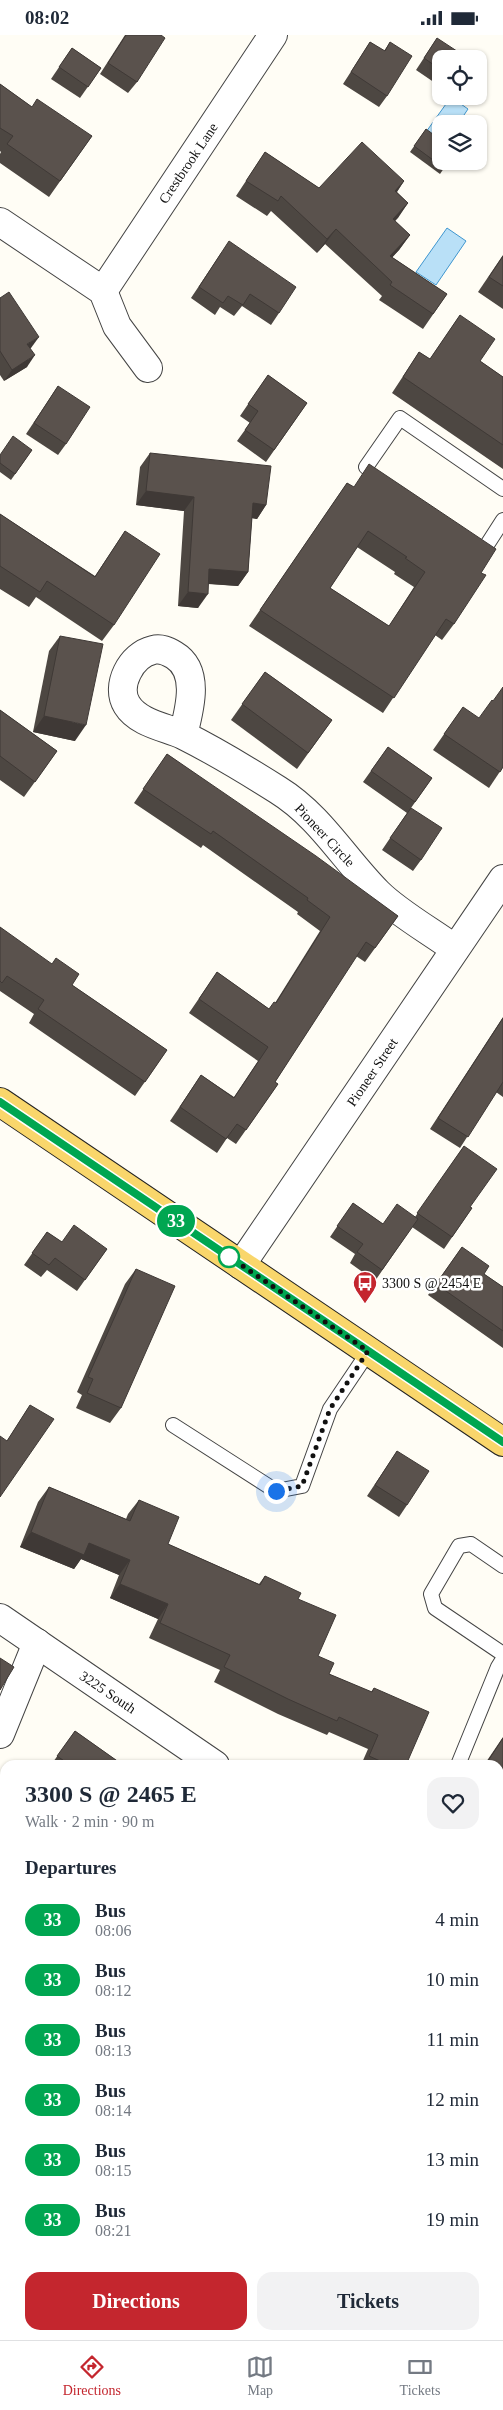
<!DOCTYPE html>
<html lang="en">
<head>
<meta charset="utf-8">
<style>
	:root { --surface:#fff; --page:#f2f2f3; --text:#1f2937; --muted:#747a83; --line:#e0e1e3; --accent:#c4262e }
	body { margin:0; font-family:Georgia,serif; background:var(--page); color:var(--text); height:100vh; display:flex; flex-direction:column; font-size:19px; white-space:nowrap }
	* { box-sizing:border-box; margin:0 }
	p { font-size:16px; color:var(--muted) }
	.icon { flex:none; width:28px; height:28px; fill:none; stroke:currentColor; stroke-width:2; stroke-linecap:round; stroke-linejoin:round }
	.map { position:relative; flex:1; overflow:hidden }
	.panel { position:absolute; left:0px; top:1725px; width:504px; height:580px; display:flex; flex-direction:column; background:var(--surface); border-radius:15px 15px 0 0; box-shadow:0 1px 4px #0004 }
	.panel>* { flex:none }
	.badge { padding:0 10px; border-radius:16px; font-size:18px; line-height:32px }
	.tools { position:absolute; left:432px; top:15px; display:grid; gap:10px }
	.tools a { display:grid; place-items:center; width:55px; height:55px; border-radius:10px; background:var(--surface); box-shadow:0 1px 4px #0004; font-size:25px }
	.you { position:absolute; width:25px; height:25px; margin:-12px; border:4px solid #fff; border-radius:50%; background:#1a73e8; box-shadow:0 0 0 8px #1a73e833 }
	.map>.badge { position:absolute; translate:-50% -50%; box-shadow:0 0 0 2px #fff }
	h2 { padding:0 25px; font-size:19px; line-height:45px }
	.round { display:grid; place-items:center; flex:none; width:52px; height:52px; border-radius:15px; background:var(--page) }
	.overview { display:flex; align-items:center; justify-content:space-between; height:85px; padding:0 25px }
	h1 { font-size:24px; font-weight:600; line-height:38px }
	.action { display:flex; gap:10px; margin-top:auto; padding:10px 25px }
	.action a { flex:1; height:58px; border-radius:15px; background:var(--accent); color:#fff; font-size:20px; font-weight:600; line-height:58px; text-align:center }
	.action a+a { background:var(--page); color:var(--text) }
	ul { padding:0; list-style:none }
	li { display:flex; align-items:center; gap:15px; height:60px; padding:0 25px }
	li div { flex:1 }
	li b { display:block; font-size:19px }
	li em { font-style:normal }
	li .badge { min-width:55px; font-weight:700; text-align:center }
	.status { display:flex; justify-content:space-between; align-items:center; height:35px; padding:0 25px; background:var(--surface); direction:ltr }
	.status svg { height:14px; fill:currentColor }
	.menu { display:flex; justify-content:space-around; align-items:center; height:70px; border-top:1px solid var(--line); background:var(--surface); font-size:14px; color:var(--muted) }
	.menu a { display:grid; justify-items:center; gap:2px }
	.menu .selected { color:var(--accent) }
	.map>svg:first-child { display:block }
	.water { fill:#b9e0f7; stroke:#3f96cf }
	.lines { fill:none; stroke-linecap:round; stroke-linejoin:round }
	.lane-casing { stroke:#444; stroke-width:16 }
	.street-casing { stroke:#444; stroke-width:30 }
	.primary-casing { stroke:#222; stroke-width:30 }
	.lane { stroke:#fff; stroke-width:14 }
	.street { stroke:#fff; stroke-width:28 }
	.primary { stroke:#f9d66b; stroke-width:28 }
	.wall { fill:#4d4742; fill-rule:evenodd }
	.shaded-wall { fill:#3f3936 }
	.building { fill:#5a524d; stroke:#3f3936; fill-rule:evenodd }
	.line-casing { stroke:#fff; stroke-width:11 }
	.line { stroke:#00a651; stroke-width:8 }
	.walk { stroke:#111; stroke-width:5; stroke-dasharray:0 9 }
	.stop-dot { fill:#fff; stroke:#00a651; stroke-width:2.5 }
	.labels { text-anchor:middle; stroke-width:5; stroke-linejoin:round; paint-order:stroke }
	.street-label { font-size:14px; fill:#111; stroke:#fff }
	.poi-label { font-size:14px; fill:#111; stroke:#fff; text-anchor:start }
</style>
</head>
<body>
<div class="status"><b>08:02</b><svg viewBox="0 0 49 12"><path d="M0 12V9h3v3zM5 12V6h3v6zM10 12V3h3v9zM15 12V0h3v12zM26 1h20v11H26zM47 4h2v5h-2z"/></svg></div>
<div class="map">
<svg width="503" height="2305" viewBox="0 0 503 2305">
	<rect width="100%" height="100%" fill="#fffdf5"/>
	<!-- water -->
	<g class="water">
		<path d="M451,62L468,74L458,89H441V108L426,97Z"/>
		<path d="M447,193L466,206L436,250L416,237Z"/>
	</g>
	<g class="lines">
		<!-- lane casing -->
		<g class="lane-casing">
			<g id="lane">
				<path d="M366,432L400,383L503,454"/>
				<path d="M485,513L503,485"/>
				<path d="M173,1390L276,1456L302,1451L330,1374L369,1316"/>
				<path d="M503,1531L471,1509L459,1511L431,1559L435,1573L503,1619"/>
				<path d="M458,1730L498,1632L503,1624"/>
				<path d="M499,1825L503,1828"/>
			</g>
		</g>
		<!-- street casing -->
		<g class="street-casing">
			<g id="street">
				<path d="M0,187L103,256L117,291L148,333"/>
				<path d="M103,256L273,0"/>
				<path d="M183,700C189,676 201,636 174,620C167,616 161,613 153,615C131,620 115,651 127,670C138,688 165,692 183,700C215,716 248,736 278,755C320,781 344,824 378,858C398,878 432,897 455,914"/>
				<path d="M241,1230L503,844"/>
				<path d="M0,1583L215,1730"/>
				<path d="M0,1699L37,1608"/>
				<path d="M499,1920L503,1922"/>
			</g>
		</g>
		<!-- primary casing -->
		<g class="primary-casing">
			<path id="primary" d="M0,1067L503,1407"/>
		</g>
		<!-- lane -->
		<use href="#lane" class="lane"/>
		<!-- street -->
		<use href="#street" class="street"/>
		<!-- primary -->
		<use href="#primary" class="primary"/>
	</g>
	<!-- wall -->
	<g class="wall">
		<path d="M125,0H161L137,47L128,58L100,39Z"/>
		<path d="M437,3L441,24V52L416,35Z"/>
		<path d="M370,7L384,16L390,7L387,61L379,72L343,49Z"/>
		<path d="M72,13L101,33L80,63L51,44Z"/>
		<path d="M0,49L32,72L92,101L49,162L0,128V119L1,117L0,116Z"/>
		<path d="M426,94L449,126L440,139L410,117Z"/>
		<path d="M265,117L319,153L404,146L397,157L408,168L395,186L410,200L399,215L392,222L447,259L423,294L379,265L382,261L325,209L317,218L271,176L267,181L236,161Z"/>
		<path d="M221,218L279,278L271,290L242,271L234,281L220,272L215,280L191,263Z"/>
		<path d="M503,220V274L478,257Z"/>
		<path d="M0,263L30,313L27,332L4,346L0,340Z"/>
		<path d="M460,280L480,326L503,342V434L392,358L419,317L430,324Z"/>
		<path d="M268,340L307,368L266,427L237,406L250,388L240,381Z"/>
		<path d="M58,351L66,409L58,420L26,399Z"/>
		<path d="M32,415L11,445L0,437V420Z"/>
		<path d="M150,418L266,470L257,484L252,483L248,537L238,551L208,549L198,573L178,571L184,476L136,470L140,432Z"/>
		<path d="M347,448L481,538L454,589L442,605L435,600L383,678L249,591ZM357,512L395,537L394,539L414,552L389,591L330,553Z"/>
		<path d="M0,479L95,541L125,496L114,590L102,606L36,562L29,572L0,554Z"/>
		<path d="M60,601L75,706L33,697L49,616Z"/>
		<path d="M265,637L332,685L297,734L231,685Z"/>
		<path d="M463,672L503,732L489,753L433,715Z"/>
		<path d="M0,675L57,716L24,762L0,745Z"/>
		<path d="M388,712L432,743L411,773L421,825L413,836L382,815L407,778L363,747Z"/>
		<path d="M167,719L398,881L365,927L356,921L275,1047L278,1049L236,1109L227,1103L217,1118L170,1086L201,1040L234,1062L258,1026L189,978L217,937L269,974L275,968L320,896L297,879L298,877L203,810L201,813L134,768Z"/>
		<path d="M0,892L72,950L167,1015L135,1061L29,988L34,979L0,956Z"/>
		<path d="M503,982V1062L496,1057L460,1113L430,1094Z"/>
		<path d="M464,1111L470,1172L472,1173L444,1214L412,1192L375,1246L350,1228L355,1219L330,1202L353,1168L383,1189L415,1182Z"/>
		<path d="M47,1197L62,1207L107,1214L77,1256L47,1235L41,1242L24,1230Z"/>
		<path d="M462,1212L484,1239L503,1252V1313L428,1260Z"/>
		<path d="M136,1234L121,1373L110,1388L76,1373L82,1360L77,1357L125,1249Z"/>
		<path d="M30,1370L0,1462L7,1406Z"/>
		<path d="M397,1416L407,1470L399,1482L367,1461Z"/>
		<path d="M49,1452L126,1484L128,1479L139,1465L168,1509L259,1549L265,1541L298,1564L318,1621L329,1639L371,1657L374,1653L406,1730H361L368,1714L329,1697L327,1700L278,1679L214,1647L220,1635L149,1603L158,1584L110,1563L119,1540L81,1524L74,1534L20,1512L38,1467Z"/>
		<path d="M75,1696L123,1730H51Z"/>
		<path d="M503,1702V1768L499,1766V1730H484Z"/>
		<path d="M5,1823V1891L0,1888V1831Z"/>
		<path d="M503,2215V2255L499,2253V2226Z"/>
	</g>
	<!-- shaded-wall -->
	<g class="shaded-wall">
		<path d="M404,146L394,161L395,156Z"/>
		<path d="M408,168L398,183L382,199L393,184Z"/>
		<path d="M336,194L325,209L317,218L327,204Z"/>
		<path d="M410,200L399,215L380,236L390,221Z"/>
		<path d="M39,302L31,313L19,320L27,309Z"/>
		<path d="M35,320L27,332L4,346L12,335Z"/>
		<path d="M146,456L194,462L184,476L136,470Z"/>
		<path d="M253,468L266,470L257,484L243,482Z"/>
		<path d="M209,534L248,537L238,551L199,548Z"/>
		<path d="M188,557L208,559L198,573L178,571Z"/>
		<path d="M44,681L86,690L75,706L33,697Z"/>
		<path d="M31,1497L89,1508L130,1525L119,1540L81,1524L74,1534L20,1512Z"/>
		<path d="M120,1549L168,1569L158,1584L110,1563Z"/>
		<path d="M5,2019V2031L0,2032V2021Z"/>
		<path d="M500,2233L503,2234V2255L499,2253V2236Z"/>
	</g>
	<!-- building -->
	<g class="building">
		<path d="M126,0H161L165,3L137,47L108,28Z"/>
		<path d="M437,3L469,24H441V35L424,23Z"/>
		<path d="M370,7L385,16L390,7L412,21L387,61L351,37Z"/>
		<path d="M72,13L101,33L88,52L59,32Z"/>
		<path d="M0,49L32,72L37,64L92,101L60,146L7,109L13,101L0,93Z"/>
		<path d="M426,94L441,105V126H449L444,133L414,111Z"/>
		<path d="M362,107L404,146L395,156L408,168L393,184L410,200L390,221L447,259L433,279L390,250L392,247L336,194L327,204L281,161L278,166L246,146L265,117L319,153Z"/>
		<path d="M229,206L296,252L279,278L250,259L243,270L228,261L223,268L199,252Z"/>
		<path d="M503,221V251L489,242Z"/>
		<path d="M9,257L39,302L27,309L35,320L12,335L0,316V263Z"/>
		<path d="M460,280L495,304L480,326L503,342V410L403,342L419,317L430,324Z"/>
		<path d="M268,340L307,368L274,415L245,395L258,376L248,369Z"/>
		<path d="M58,351L90,372L66,409L34,388Z"/>
		<path d="M13,401L32,415L15,439L0,428V420Z"/>
		<path d="M150,418L271,431L266,470L253,468L248,537L209,534L208,559L188,557L194,462L146,456Z"/>
		<path d="M369,429L496,514L481,538L486,540L454,589L446,584L394,663L260,575L347,448L354,452ZM368,496L407,522L405,523L425,537L389,591L330,553Z"/>
		<path d="M0,479L95,542L125,496L160,519L114,590L47,546L40,557L0,531Z"/>
		<path d="M60,601L103,609L86,690L44,681Z"/>
		<path d="M265,637L332,685L308,718L242,669Z"/>
		<path d="M503,652V732L500,737L444,699L463,672L479,683L492,665L493,666Z"/>
		<path d="M0,675L57,716L35,747L0,721Z"/>
		<path d="M388,712L432,743L415,767L371,736Z"/>
		<path d="M167,719L316,821L398,881L375,913L366,907L275,1047L278,1049L246,1095L237,1089L226,1104L180,1072L201,1040L234,1063L268,1012L199,964L217,937L269,974L274,967L276,968L330,882L307,865L308,863L213,796L211,799L143,754Z"/>
		<path d="M411,773L442,793L421,825L390,803Z"/>
		<path d="M0,892L52,929L56,923L79,939L72,950L167,1015L145,1047L38,974L44,965L7,941L2,948L0,946Z"/>
		<path d="M503,983V1047L468,1102L438,1083Z"/>
		<path d="M464,1111L497,1134L470,1172L472,1173L452,1202L417,1178Z"/>
		<path d="M353,1168L383,1189L397,1169L418,1184L382,1235L357,1217L363,1209L337,1191Z"/>
		<path d="M74,1190L107,1214L85,1245L55,1223L49,1230L32,1218L47,1197L62,1207Z"/>
		<path d="M462,1212L489,1231L484,1239L503,1252V1296L436,1249Z"/>
		<path d="M136,1234L175,1251L121,1373L87,1358L93,1344L88,1342Z"/>
		<path d="M30,1370L54,1384L0,1462V1401L7,1406Z"/>
		<path d="M397,1416L429,1436L407,1470L375,1450Z"/>
		<path d="M49,1452L130,1486L139,1465L179,1482L168,1509L260,1550L265,1541L301,1558L298,1564L336,1580L318,1621L334,1628L329,1639L372,1657L374,1653L429,1677L406,1730H389L369,1721L378,1700L339,1682L337,1686L288,1664L224,1632L230,1620L160,1588L168,1569L120,1549L130,1525L89,1508L84,1520L31,1497Z"/>
		<path d="M0,1623L14,1632L0,1655Z"/>
		<path d="M75,1696L123,1730H70L57,1721Z"/>
		<path d="M503,1703V1740L499,1738V1730H487L486,1729Z"/>
		<path d="M5,1824V1869L0,1865V1831Z"/>
		<path d="M5,1936V2019L0,2021V1938Z"/>
		<path d="M503,2227V2234L500,2233Z"/>
		<path d="M0,2228L5,2231V2300H158L154,2305H1L0,2304V2279L2,2276L0,2274Z"/>
	</g>
	<g class="lines">
		<!-- line casing -->
		<g class="line-casing">
			<path id="line" d="M0,1067L503,1407"/>
		</g>
		<!-- line -->
		<use href="#line" class="line"/>
		<!-- walk -->
		<path class="walk" d="M229,1222L225,1219L368,1316L330,1374L302,1451L276,1456"/>
	</g>
	<!-- icons -->
	<defs>
		<g id="bus-pin" transform="scale(1.25)"><path d="M0 17L-7.5 6A9.5 9.5 0 1 1 7.5 6Z" fill="#c4262e" stroke="#fff"/><path d="M-5-6H5V4H4V6H2V4H-2V6H-4V4H-5ZM-3.5-4V0h7V-4ZM-3.5 1.2v1.5H-2V1.2ZM2 1.2v1.5H3.5V1.2Z" fill="#fff"/></g>
	</defs>
	<g fill-rule="evenodd">
		<use href="#bus-pin" x="365" y="1248"/>
	</g>
	<!-- markers -->
	<circle class="stop-dot" cx="229" cy="1222" r="10"/>
	<g class="labels">
		<!-- street labels -->
		<g class="street-label">
			<text transform="translate(188 128) rotate(-56)" y="5">Crestbrook Lane</text>
			<text transform="translate(325 800) rotate(47)" y="5">Pioneer Circle</text>
			<text transform="translate(372 1037) rotate(-56)" y="5">Pioneer Street</text>
			<text transform="translate(108 1657) rotate(34)" y="5">3225 South</text>
		</g>
		<!-- poi labels -->
		<g class="poi-label">
			<text x="382" y="1253">3300 S @ 2454 E</text>
		</g>
	</g>
</svg>
<div class="tools">
<a><svg class="icon" aria-label="locate" viewBox="0 0 24 24"><circle cx="12" cy="12" r="6"/><path d="M12 2v4M12 18v4M2 12h4M18 12h4"/></svg></a>
<a><svg class="icon" aria-label="layers" viewBox="0 0 24 24"><path d="M12 4l9 5-9 5-9-5zM3 14l9 5 9-5"/></svg></a>
</div>
<div class="you" style="left:276px;top:1456px"></div>
<b class="badge" style="left:176px;top:1186px;background:#00a651;color:#fff">33</b>
<section class="panel">
<div class="overview"><div><h1>3300 S @ 2465 E</h1><p>Walk · 2 min · 90 m</p></div><a class="round"><svg class="icon" aria-label="heart" viewBox="0 0 24 24"><path d="M12 20l-8-8c-3-5 5-10 8-4 3-6 11-1 8 4z"/></svg></a></div>
<h2>Departures</h2>
<ul>
<li><span class="badge" style="background:#00a651;color:#fff">33</span><div><b>Bus</b><p>08:06</p></div><em>4 min</em></li>
<li><span class="badge" style="background:#00a651;color:#fff">33</span><div><b>Bus</b><p>08:12</p></div><em>10 min</em></li>
<li><span class="badge" style="background:#00a651;color:#fff">33</span><div><b>Bus</b><p>08:13</p></div><em>11 min</em></li>
<li><span class="badge" style="background:#00a651;color:#fff">33</span><div><b>Bus</b><p>08:14</p></div><em>12 min</em></li>
<li><span class="badge" style="background:#00a651;color:#fff">33</span><div><b>Bus</b><p>08:15</p></div><em>13 min</em></li>
<li><span class="badge" style="background:#00a651;color:#fff">33</span><div><b>Bus</b><p>08:21</p></div><em>19 min</em></li>
</ul>
<div class="action"><a>Directions</a><a>Tickets</a></div>
</section>
</div>
<nav class="menu">
<a class="selected"><svg class="icon" aria-label="directions" viewBox="0 0 24 24"><path d="M12 3l9 9-9 9-9-9zM9 14v-3h6M13 9l2 2-2 2"/></svg>Directions</a>
<a><svg class="icon" aria-label="map" viewBox="0 0 24 24"><path d="M3 6l6-2 6 2 6-2v14l-6 2-6-2-6 2zM9 4v14M15 6v14"/></svg>Map</a>
<a><svg class="icon" aria-label="tickets" viewBox="0 0 24 24"><path d="M3 7h18v10H3zM15 7v10"/></svg>Tickets</a>
</nav>
</body>
</html>
